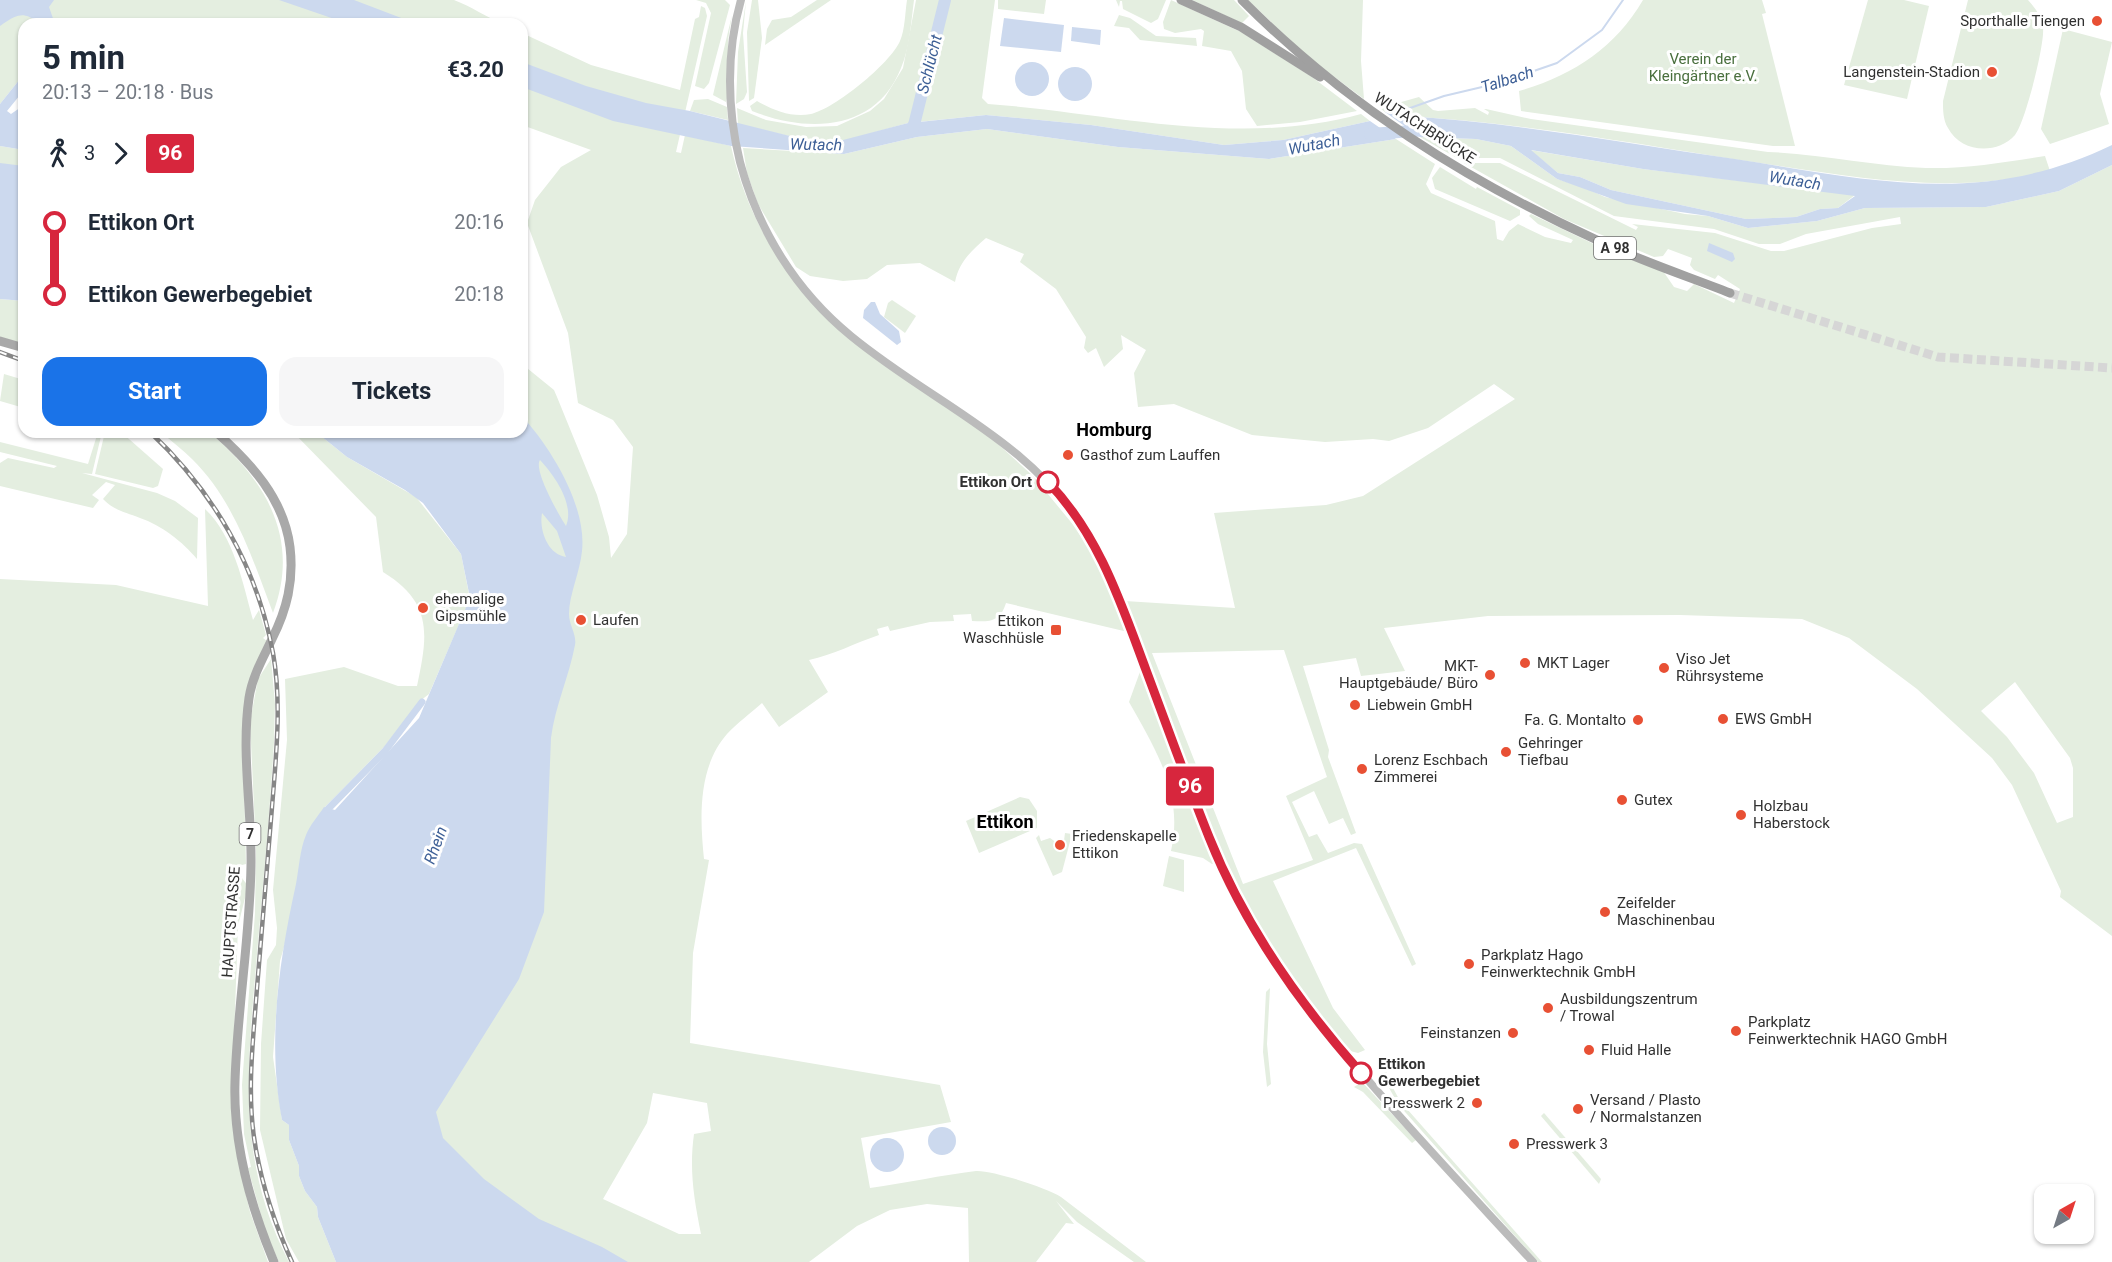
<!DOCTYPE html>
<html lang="en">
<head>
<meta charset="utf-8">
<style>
	:root { --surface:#fff; --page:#f6f6f7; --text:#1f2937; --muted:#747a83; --accent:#1a73e8 }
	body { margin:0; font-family:Roboto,sans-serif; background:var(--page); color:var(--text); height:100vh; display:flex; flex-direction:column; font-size:22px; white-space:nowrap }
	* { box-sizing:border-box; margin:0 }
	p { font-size:20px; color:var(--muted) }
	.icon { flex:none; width:33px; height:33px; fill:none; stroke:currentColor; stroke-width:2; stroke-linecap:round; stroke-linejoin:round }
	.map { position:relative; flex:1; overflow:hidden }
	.side { position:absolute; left:18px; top:18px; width:510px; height:420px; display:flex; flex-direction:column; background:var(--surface); border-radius:18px; box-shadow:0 2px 4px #0004 }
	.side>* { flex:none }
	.badge { padding:0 12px; border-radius:4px; font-size:21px; line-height:39px }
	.needle { width:39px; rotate:39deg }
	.fabs { position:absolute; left:2034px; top:1184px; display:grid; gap:12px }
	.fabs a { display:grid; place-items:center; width:60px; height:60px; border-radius:12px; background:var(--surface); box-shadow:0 2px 4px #0004; font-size:30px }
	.map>.badge { position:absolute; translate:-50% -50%; box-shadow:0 0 0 3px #fff }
	.legs { display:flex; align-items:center; gap:9px; height:66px; padding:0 24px; font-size:20px }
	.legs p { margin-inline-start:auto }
	.headline { display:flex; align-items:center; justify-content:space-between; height:102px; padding:0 24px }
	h1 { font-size:33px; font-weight:700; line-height:45px }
	.primary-button { display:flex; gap:12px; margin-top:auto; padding:12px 24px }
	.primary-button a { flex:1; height:69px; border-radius:18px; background:var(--accent); color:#fff; font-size:24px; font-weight:700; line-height:69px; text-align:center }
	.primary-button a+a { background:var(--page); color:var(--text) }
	ul { padding:0 24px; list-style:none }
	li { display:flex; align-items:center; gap:21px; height:72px; font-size:22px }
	li i { display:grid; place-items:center; width:9px; height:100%; margin:0 8px; background:currentColor }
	li i::after { content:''; width:15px; height:15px; margin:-8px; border:4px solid; border-radius:50%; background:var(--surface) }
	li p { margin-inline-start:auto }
	li:first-child i { background:linear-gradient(#0000 50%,currentColor 0) }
	li:last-child i { background:linear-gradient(currentColor 50%,#0000 0) }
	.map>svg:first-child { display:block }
	.green { fill:#e4eee0; fill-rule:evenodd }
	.water { fill:#ccd9ee; fill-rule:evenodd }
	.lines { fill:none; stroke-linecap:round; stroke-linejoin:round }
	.stream { stroke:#ccd9ee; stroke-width:2 }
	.canal { stroke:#ccd9ee; stroke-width:7 }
	.river { stroke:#ccd9ee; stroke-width:12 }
	.trunk-tunnel { stroke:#d6d6d6; stroke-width:9; stroke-dasharray:9 4.5; stroke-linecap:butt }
	.secondary { stroke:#bbb; stroke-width:8 }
	.primary { stroke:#a9a9a9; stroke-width:9 }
	.trunk { stroke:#a0a0a0; stroke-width:9 }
	.rail-casing { stroke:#868686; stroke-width:4.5 }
	.rail { stroke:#fff; stroke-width:2; stroke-dasharray:7; stroke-linecap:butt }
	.line-1-casing { stroke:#fff; stroke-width:14 }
	.line-1 { stroke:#d7263d; stroke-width:9 }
	.poi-dot { fill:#e85034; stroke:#fff; stroke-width:2 }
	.stop-1-dot { fill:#fff; stroke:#d7263d; stroke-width:3 }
	.labels { text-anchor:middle; stroke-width:6; stroke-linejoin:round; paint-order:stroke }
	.shield { fill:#fff; stroke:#6f6f6f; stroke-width:1.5 }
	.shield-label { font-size:14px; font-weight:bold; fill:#313131 }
	.poi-label { font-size:15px; fill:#313131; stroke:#fff; text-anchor:start }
	.park-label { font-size:15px; fill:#496f3d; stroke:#fff }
	.street-label { font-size:15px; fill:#313131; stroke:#fff }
	.stop-label { font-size:15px; font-weight:bold; fill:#313131; stroke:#fff; text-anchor:end }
	.water-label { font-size:16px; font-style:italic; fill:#3d5f96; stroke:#fff }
	.quarter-label { font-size:18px; font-weight:bold; fill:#000; stroke:#fff }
</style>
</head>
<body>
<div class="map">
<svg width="2112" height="1262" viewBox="0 0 2112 1262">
	<rect width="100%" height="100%" fill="#fff"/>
	<!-- green -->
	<g class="green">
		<path d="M0,0H454C472,7 485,16 502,24H24V74L0,104Z"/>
		<path d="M696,0H725L730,5L709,83L704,89L695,86L711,13L706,3Z"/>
		<path d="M752,0H758L762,38L754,98L749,101L747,32Z"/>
		<path d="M817,0H831L765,45L767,29L772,20L791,17Z"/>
		<path d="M907,0H914C911,22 910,47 901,68C876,132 807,133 752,111L750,106L757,101C773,110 792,118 811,114C834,109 890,64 900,41C905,30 905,13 907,0Z"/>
		<path d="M916,0H995L982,98L988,104C1113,113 1236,148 1361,114L1370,121L1283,140L1224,145L1091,125L986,115L908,123L843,141L806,140L738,124L737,108L766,120L806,127L837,126L870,111L884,99L903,68Z"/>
		<path d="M998,0H1046L1044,14L998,9Z"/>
		<path d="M1116,0H1166L1158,19L1151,23L1123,9L1122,1H1120L1119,7Z"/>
		<path d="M1171,0L1241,32L1312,77L1357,111L1300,122L1257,126L1246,109L1242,71L1231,51L1202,46L1204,31L1201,29L1175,33L1164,29L1163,22Z"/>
		<path d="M1192,0H1234L1249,16L1242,23Z"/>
		<path d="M1248,0H1363L1361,61L1364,99L1309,58Z"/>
		<path d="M1643,0H1762L1766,13L1762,14L1795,146H1773L1521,111L1519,91C1572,76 1615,48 1643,0Z"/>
		<path d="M1868,0H1904L1929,6L1907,99L1844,85Z"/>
		<path d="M1968,0H2028C2035,8 2042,16 2043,28C2045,44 2025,123 2015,135C1997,155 1961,153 1948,128C1943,120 1943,110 1943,101Z"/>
		<path d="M746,1L743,33L747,92L744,99L736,104L738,52Z"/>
		<path d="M701,6L705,8L707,16L676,152L681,153L685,135L731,146C745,209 774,261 818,308L987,434L1033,476L1075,527L1097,562L1128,632L1006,603C1000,622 990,622 972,621L971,614L953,615L954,621L930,622L890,631L888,626L877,629L879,635C855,643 833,655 809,660L828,692L779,727L762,703C751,713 737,723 727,734C697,768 700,820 704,859L709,860L693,953L690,1043L940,1085L951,1122L861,1138L870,1188C906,1183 942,1175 976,1171C992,1170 1047,1188 1061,1197L1146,1262H1134L1077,1222L1056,1201L1074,1224L1066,1223L1036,1262H969L968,1208L927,1204L890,1210L857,1226L809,1262H465L395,1166L522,432V364L554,390L557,397L597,495L609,537L611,558L627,534L633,447L613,420L578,403L568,333L527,223L535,200L561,167L591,150L522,125V33L591,65L680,90L695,19L699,17ZM653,1093L707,1103L711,1131L694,1134C689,1170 694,1199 701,1234H679L603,1199L647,1123Z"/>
		<path d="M732,15L728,40V94L726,102L713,95Z"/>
		<path d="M1119,15L1130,18L1156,36L1196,38L1197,46L1140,40L1129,28L1114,26Z"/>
		<path d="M2063,29L2112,42L2100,94L2109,124L2050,144L2041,129Z"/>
		<path d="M1419,97L1433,110L1438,111L1475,108L1488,115L1489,112L1484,109H1486L1531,119L1768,152C1821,154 1873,166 1926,168C1966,169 2005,162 2045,156L2050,171C1951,196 1853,177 1753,162C1637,144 1520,122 1402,116L1393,110L1385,112L1380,108Z"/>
		<path d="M708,99L727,107L728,120L690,111L694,100Z"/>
		<path d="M987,129L1118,147L1269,159L1396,139L1435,164L1426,184L1431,193L1495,221L1497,239L1503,241L1509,231L1518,224L1545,237L1571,243L1573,240L1538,224L1529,216L1531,214L1600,247L1663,271L1674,287L1687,291L1694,284L1734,303L1740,289L1718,275L1715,279L1694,270L1690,265L1692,258L1668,249L1663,256L1654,257L1564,219L1464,163H1500L1636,230L1638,227L1632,224L1715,233L1771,251H1784L1872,228L1901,224L1900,217L1806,234L1780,244H1759L1714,229L1614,216L1500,158H1457L1420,137L1476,139L1511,146L1557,179L1583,187L1605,197L1685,214L1708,216L1748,228L1817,221L1865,208L1986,207L2059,191L2112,165V936L2060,897L2061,891L2012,785L1992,758L1917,689L1849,638L1802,619L1680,615L1488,616L1384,628L1405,671L1361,676L1356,658L1303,666L1329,750L1328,757L1356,833L1351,835L1343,818L1329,824L1314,791L1292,802L1309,837L1317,834L1328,853L1354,843L1362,844L1416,964L1412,966L1356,848L1273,881L1333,1008L1365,1050L1358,1053L1350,1051L1311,1006L1284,970L1242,902L1213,837L1125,601L1235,608L1214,513L1326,505L1363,496L1515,399L1494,384L1428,428L1389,441L1373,439L1325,442L1252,435L1174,404L1138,407L1134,373L1146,350L1121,335L1123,349L1104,367L1096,348L1088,353L1084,348L1086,337L1056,289L1020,262L1024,254L986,238C971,251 959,262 955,282L920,263L887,265L867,279L843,281L810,276L796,267L758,204L747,173L743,148L844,154L917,137ZM1284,650L1327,777L1286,796L1313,860L1243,884L1152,653ZM2015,682L2070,758L2073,768V817L2057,823L2034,773L2007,737L1981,711Z"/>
		<path d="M0,146L24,150V220L0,216Z"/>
		<path d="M1530,150L1643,169L1855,195L1838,208L1820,209L1796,217L1746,219L1611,190L1580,177L1558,173Z"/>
		<path d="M1440,167L1476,189L1477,187L1520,210V215L1510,221L1435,189L1432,178Z"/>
		<path d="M0,299L24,301V344L0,337Z"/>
		<path d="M892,300L916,316L905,333L884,317L888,303Z"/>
		<path d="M4,374L24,380V408L0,401Z"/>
		<path d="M98,432H102L92,474L82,473L157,493L175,501L198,518L197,559C183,542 161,525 140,518C125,512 115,511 103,499L115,485L106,482L92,495L99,500L93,508L0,486V463L8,458L54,468L57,466L0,452V442L88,464Z"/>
		<path d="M105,432H121L163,469L158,486L153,488L95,474Z"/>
		<path d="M161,432H209C266,480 301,539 273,613C253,560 234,500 192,459C183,450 171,441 161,432Z"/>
		<path d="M293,432H316L347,457L416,497L461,554L470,599L429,694L420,701L384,747L324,808L280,961L273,1057L282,1120L289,1125V1140L299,1166V1176L305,1191L317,1207L318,1217L336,1262H299L286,1239L260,1130L261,1044L267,960L276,945L277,928L273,890L287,740L285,679L344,667L398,686H417C428,634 433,603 383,572L376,517Z"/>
		<path d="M205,509C234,536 243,584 253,620L259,610L266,635L263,638L267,641L243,737L246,864L242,865V878L248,886L238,926L233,1067L239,1165L250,1212L268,1262H0V579L116,585L208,606Z"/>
		<path d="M271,659L275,704L274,742C270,809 264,875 258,942C249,1057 233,1154 289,1262H279L266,1233L248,1168L251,1167L244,1134L242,1085L255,913L256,848L250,722L258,679Z"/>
		<path d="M1141,669L1215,863L1212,864L1203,858L1171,851C1184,794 1156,750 1129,702Z"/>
		<path d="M1020,797L1029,799L1037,811V828L979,853L966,821Z"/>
		<path d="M1065,833L1072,834L1062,872L1053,876L1036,838L1039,835L1041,841L1050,838L1057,843L1056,848L1060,852L1063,848Z"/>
		<path d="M1169,856L1184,860V892L1163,886Z"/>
		<path d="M1270,988L1267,1044L1271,1084L1267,1087L1263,1052L1266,992Z"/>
		<path d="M1385,1060L1390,1061L1386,1075L1400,1101L1542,1262H1538L1398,1104L1383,1077Z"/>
		<path d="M1362,1082L1416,1140L1412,1143L1363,1092L1354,1087Z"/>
		<path d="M1544,1113L1601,1179L1599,1184L1541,1116Z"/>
	</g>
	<!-- water -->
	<g class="water">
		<path d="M0,0H54L49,7L55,24C25,24 31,3 0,26Z"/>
		<path d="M279,0H354L417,24H349Z"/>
		<path d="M1004,18L1064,25L1061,52L1000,46Z"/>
		<path d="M1072,27L1101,30L1100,45L1071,41Z"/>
		<circle cx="1032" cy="79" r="17"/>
		<path d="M522,62L586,86L646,103L690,111L806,140H843L908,123L913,116H919V122L986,115L1091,125L1224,145L1283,140L1370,121L1396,139L1269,159L1118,147L987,129L917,137L844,154L731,146L613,121L522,87Z"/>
		<circle cx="1075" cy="84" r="17"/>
		<path d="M24,74V90L7,111L11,114L24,105V150L0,146V104Z"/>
		<path d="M1393,110L1402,116C1513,122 1624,143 1735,159C1871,180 1982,208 2112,145V165L2059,191L1986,207L1865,208L1817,221L1748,228L1708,216L1626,204L1557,179L1511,146L1476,139L1420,137L1385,112ZM1531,150L1643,169L1855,196L1838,208L1820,209L1796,217L1746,219L1611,190L1580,177L1558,173Z"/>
		<path d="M0,163L24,166V301L0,299Z"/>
		<path d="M1709,243L1733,253L1735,259L1732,262L1707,251Z"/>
		<path d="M871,302H875L880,314L899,331L901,342L897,345L863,318L864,310Z"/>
		<path d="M522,416C551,448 587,506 582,551C580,572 569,595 569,614C569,625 577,635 575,645C569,677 555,706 551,738L544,912L519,979L436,1112L443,1138L484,1179L539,1219L602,1247L628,1262H336L318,1217L317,1207L305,1191L299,1176V1166L289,1140V1125L282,1120C267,1042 279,961 296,884C299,868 300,849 306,835C310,825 318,816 324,807L335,810L419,718L470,598L461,554L423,503L405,490L347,457L316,432H522ZM540,460C554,475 575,504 566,526C559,515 533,470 540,460ZM542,513L557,531L566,557C547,554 539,529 542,513Z"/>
		<circle cx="942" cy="1141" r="14"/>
		<circle cx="887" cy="1155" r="17"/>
	</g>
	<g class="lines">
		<!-- stream -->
		<path class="stream" d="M1396,113L1444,96L1499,83L1557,63L1602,30L1623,0"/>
		<!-- canal -->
		<path class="canal" d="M328,809L385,751L422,702"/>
		<!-- river -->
		<g class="river">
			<path d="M913,129L945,0"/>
			<path d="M1370,134L1428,130"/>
		</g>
		<!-- trunk-tunnel -->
		<path class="trunk-tunnel" d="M1730,293L1938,357L2112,368"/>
		<!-- secondary -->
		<path class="secondary" d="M741,0C726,52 727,110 740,162C758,230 796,291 851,336C935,405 1026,437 1088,534C1113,573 1127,620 1143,663C1175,747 1203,836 1245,915C1270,962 1303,1002 1336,1042C1398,1118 1467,1190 1533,1262"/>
		<!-- primary -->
		<g class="primary">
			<path d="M0,341L24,348"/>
			<path d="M216,432C251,463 284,499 290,547C294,581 287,609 272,639C263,658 252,677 249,698C241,753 252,810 251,865C250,938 237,1010 235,1082C233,1144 250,1205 274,1262"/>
		</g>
		<!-- trunk -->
		<g class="trunk">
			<path d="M1181,0L1241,27L1320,77"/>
			<path d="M1242,0C1346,105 1465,180 1599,241C1641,261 1687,276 1730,293"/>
		</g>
		<!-- rail casing -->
		<g class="rail-casing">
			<g id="rail">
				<path d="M0,352L24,361"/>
				<path d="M150,432C214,492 257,567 273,653C282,703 276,757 272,807C267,867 262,927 257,988C253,1041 246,1097 256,1150C263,1189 276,1227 292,1262"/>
			</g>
		</g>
		<!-- rail -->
		<use href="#rail" class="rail"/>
	</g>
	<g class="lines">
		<!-- line-1 casing -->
		<g class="line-1-casing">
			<path id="line-1" d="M1048,482C1099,535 1121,603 1146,670C1167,726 1187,782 1209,837C1244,925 1298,1002 1361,1073"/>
		</g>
		<!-- line-1 -->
		<use href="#line-1" class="line-1"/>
	</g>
	<!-- markers -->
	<g class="poi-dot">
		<circle cx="2097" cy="21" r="6"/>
		<circle cx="1992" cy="72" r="6"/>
		<circle cx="1068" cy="455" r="6"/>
		<circle cx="423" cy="608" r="6"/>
		<circle cx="581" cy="620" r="6"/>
		<rect x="1050" y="624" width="12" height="12" rx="3"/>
		<circle cx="1525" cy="663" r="6"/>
		<circle cx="1664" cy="668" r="6"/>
		<circle cx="1490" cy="675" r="6"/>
		<circle cx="1355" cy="705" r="6"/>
		<circle cx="1723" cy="719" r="6"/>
		<circle cx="1638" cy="720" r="6"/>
		<circle cx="1506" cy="752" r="6"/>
		<circle cx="1362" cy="769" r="6"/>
		<circle cx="1622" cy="800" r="6"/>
		<circle cx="1741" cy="815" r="6"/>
		<circle cx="1060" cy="845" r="6"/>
		<circle cx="1605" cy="912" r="6"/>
		<circle cx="1469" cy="964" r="6"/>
		<circle cx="1548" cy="1008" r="6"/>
		<circle cx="1736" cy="1031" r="6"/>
		<circle cx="1513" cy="1033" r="6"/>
		<circle cx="1589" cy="1050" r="6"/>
		<circle cx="1477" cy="1103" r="6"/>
		<circle cx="1578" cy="1109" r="6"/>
		<circle cx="1514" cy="1144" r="6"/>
	</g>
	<g class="stop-1-dot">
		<circle cx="1048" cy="482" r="10"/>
		<circle cx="1361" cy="1073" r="10"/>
	</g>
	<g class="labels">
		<!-- shield labels -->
		<g class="shield">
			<rect x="1594" y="237" width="42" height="22" rx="4.5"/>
			<rect x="239.5" y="823" width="21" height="22" rx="4.5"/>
		</g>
		<g class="shield-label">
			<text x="1615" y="253">A 98</text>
			<text x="250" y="839">7</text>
		</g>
		<!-- poi labels -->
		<g class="poi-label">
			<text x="2085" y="26" text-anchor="end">Sporthalle Tiengen</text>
			<text x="1980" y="77" text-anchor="end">Langenstein-Stadion</text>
			<text x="1080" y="460">Gasthof zum Lauffen</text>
			<text x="435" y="604">ehemalige<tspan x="435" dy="17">Gipsmühle</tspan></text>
			<text x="593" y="625">Laufen</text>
			<text x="1044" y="626" text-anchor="end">Ettikon<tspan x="1044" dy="17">Waschhüsle</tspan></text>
			<text x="1676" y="664">Viso Jet<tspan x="1676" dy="17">Rührsysteme</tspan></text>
			<text x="1537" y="668">MKT Lager</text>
			<text x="1478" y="671" text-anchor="end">MKT-<tspan x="1478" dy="17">Hauptgebäude/ Büro</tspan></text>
			<text x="1367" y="710">Liebwein GmbH</text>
			<text x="1735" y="724">EWS GmbH</text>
			<text x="1626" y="725" text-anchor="end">Fa. G. Montalto</text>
			<text x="1518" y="748">Gehringer<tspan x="1518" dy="17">Tiefbau</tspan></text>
			<text x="1374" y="765">Lorenz Eschbach<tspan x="1374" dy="17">Zimmerei</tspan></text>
			<text x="1634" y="805">Gutex</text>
			<text x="1753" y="811">Holzbau<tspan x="1753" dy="17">Haberstock</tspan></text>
			<text x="1072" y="841">Friedenskapelle<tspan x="1072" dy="17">Ettikon</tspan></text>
			<text x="1617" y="908">Zeifelder<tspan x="1617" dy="17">Maschinenbau</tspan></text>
			<text x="1481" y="960">Parkplatz Hago<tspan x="1481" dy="17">Feinwerktechnik GmbH</tspan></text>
			<text x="1560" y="1004">Ausbildungszentrum<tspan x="1560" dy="17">/ Trowal</tspan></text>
			<text x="1748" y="1027">Parkplatz<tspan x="1748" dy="17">Feinwerktechnik HAGO GmbH</tspan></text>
			<text x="1501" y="1038" text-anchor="end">Feinstanzen</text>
			<text x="1601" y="1055">Fluid Halle</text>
			<text x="1590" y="1105">Versand / Plasto<tspan x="1590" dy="17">/ Normalstanzen</tspan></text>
			<text x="1465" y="1108" text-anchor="end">Presswerk 2</text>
			<text x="1526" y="1149">Presswerk 3</text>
		</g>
		<!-- park labels -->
		<g class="park-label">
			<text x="1703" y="64">Verein der<tspan x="1703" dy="17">Kleingärtner e.V.</tspan></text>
		</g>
		<!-- street labels -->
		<g class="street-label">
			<text transform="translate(1425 128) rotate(33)" y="5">WUTACHBRÜCKE</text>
			<text transform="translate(231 922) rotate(-86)" y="5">HAUPTSTRASSE</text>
		</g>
		<!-- stop labels -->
		<g class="stop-label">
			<text x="1032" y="487">Ettikon Ort</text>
			<text x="1378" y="1069" text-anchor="start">Ettikon<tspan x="1378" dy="17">Gewerbegebiet</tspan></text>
		</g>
		<!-- water labels -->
		<g class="water-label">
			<text transform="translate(929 64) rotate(-76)" y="6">Schlücht</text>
			<text transform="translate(1507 79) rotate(-18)" y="6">Talbach</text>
			<text transform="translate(816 144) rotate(1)" y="6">Wutach</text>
			<text transform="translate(1314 144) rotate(-11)" y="6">Wutach</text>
			<text transform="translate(1795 180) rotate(9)" y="6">Wutach</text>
			<text transform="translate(435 845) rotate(-70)" y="6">Rhein</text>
		</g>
		<!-- quarter labels -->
		<g class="quarter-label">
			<text x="1114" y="436">Homburg</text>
			<text x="1005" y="828">Ettikon</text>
		</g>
	</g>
</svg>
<div class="fabs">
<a><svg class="needle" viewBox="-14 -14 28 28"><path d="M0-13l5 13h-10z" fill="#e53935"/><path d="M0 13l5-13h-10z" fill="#747a83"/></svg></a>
</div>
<b class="badge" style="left:1190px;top:786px;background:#d7263d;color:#fff">96</b>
<section class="side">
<div class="headline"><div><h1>5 min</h1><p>20:13 – 20:18 · Bus</p></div><b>€3.20</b></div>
<div class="legs"><svg class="icon" aria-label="walk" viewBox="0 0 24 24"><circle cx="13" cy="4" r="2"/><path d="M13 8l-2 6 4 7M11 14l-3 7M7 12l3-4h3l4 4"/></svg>3<svg class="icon" aria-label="forward" viewBox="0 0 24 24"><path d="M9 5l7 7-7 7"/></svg><b class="badge" style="background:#d7263d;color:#fff">96</b></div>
<ul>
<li><i style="color:#d7263d"></i><b>Ettikon Ort</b><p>20:16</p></li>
<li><i style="color:#d7263d"></i><b>Ettikon Gewerbegebiet</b><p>20:18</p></li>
</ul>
<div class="primary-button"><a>Start</a><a>Tickets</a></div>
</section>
</div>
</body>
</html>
